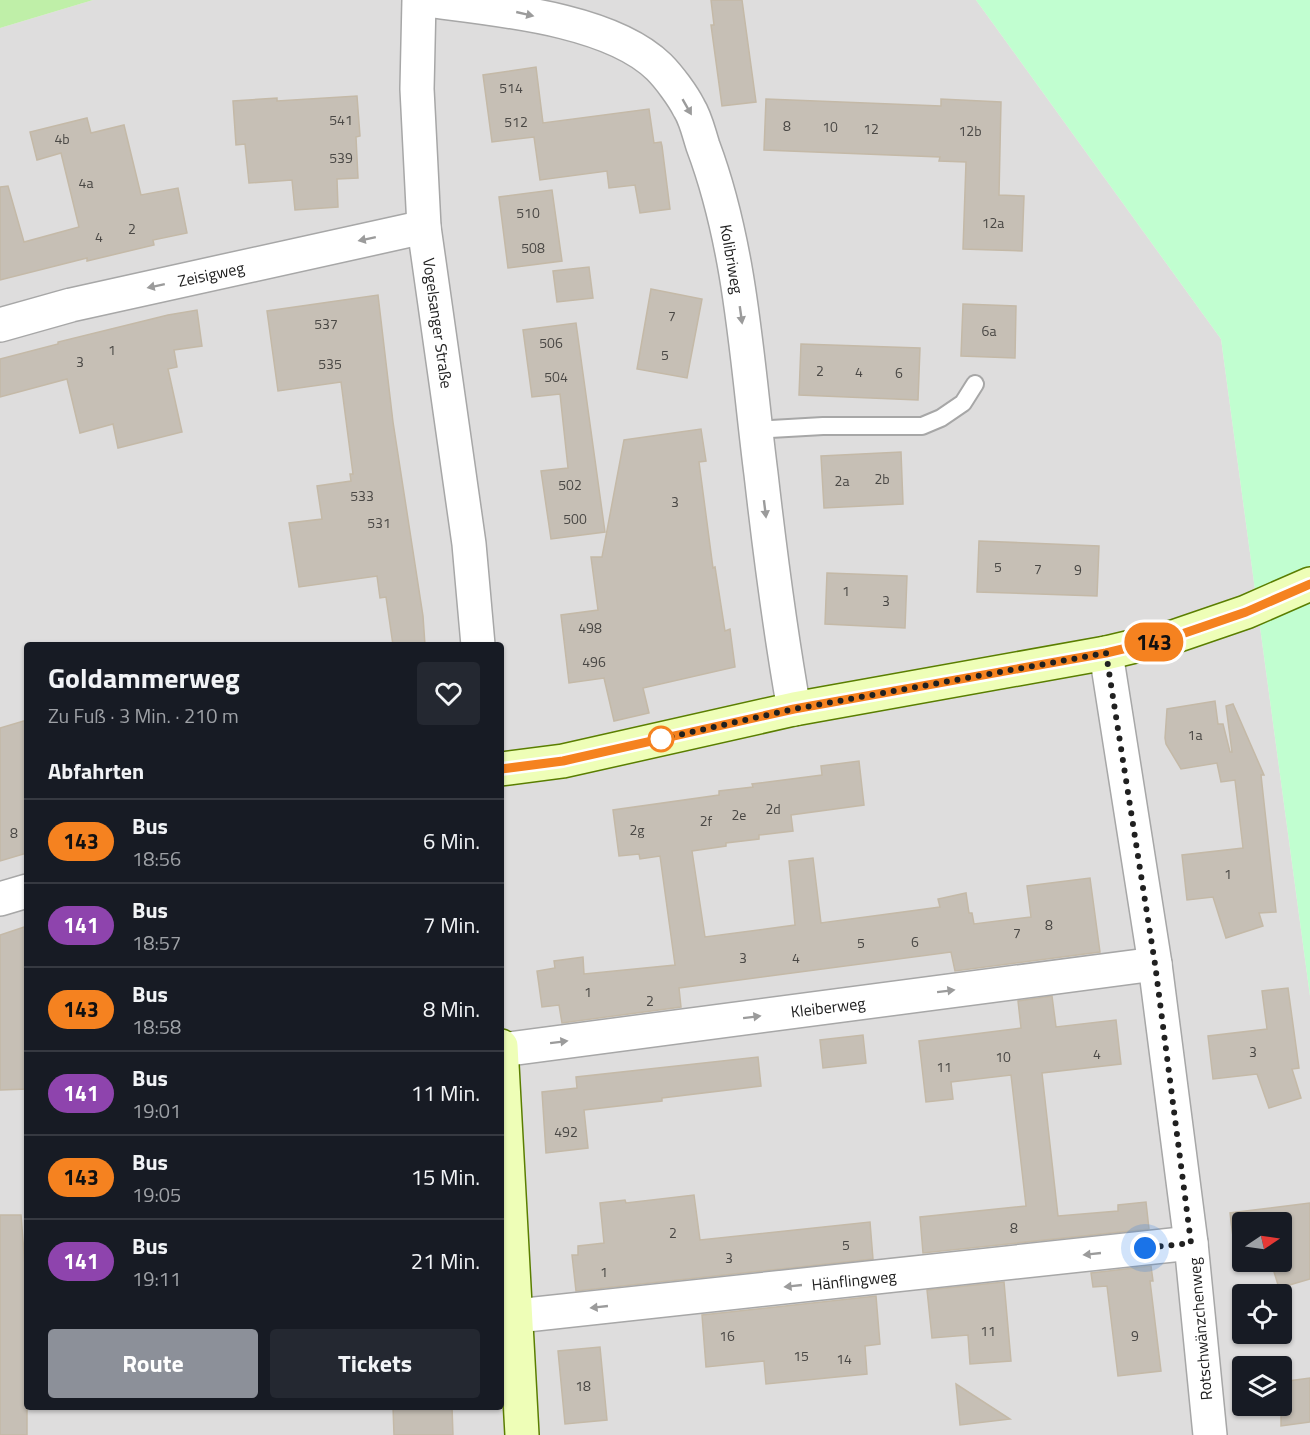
<!DOCTYPE html>
<html lang="de">
<head>
<meta charset="utf-8">
<style>
	:root { --surface:#171b24; --page:#242831; --text:#f1f3f6; --muted:#9ea1a6; --line:#363941; --accent:#8c9099 }
	body { margin:0; font-family:"Titillium Web",sans-serif; background:var(--page); color:var(--text); height:100vh; display:flex; flex-direction:column; font-size:22px; white-space:nowrap }
	* { box-sizing:border-box; margin:0 }
	p { font-size:20px; color:var(--muted) }
	.icon { flex:none; width:33px; height:33px; fill:none; stroke:currentColor; stroke-width:2; stroke-linecap:round; stroke-linejoin:round }
	.map { position:relative; flex:1; overflow:hidden }
	.drawer { position:absolute; left:24px; top:642px; width:480px; height:768px; display:flex; flex-direction:column; background:var(--surface); border-radius:6px; box-shadow:0 2px 4px #0004 }
	.drawer>* { flex:none }
	.badge { padding:0 12px; border-radius:20px; font-size:21px; line-height:39px }
	.needle { width:39px; rotate:77deg }
	.controls { position:absolute; left:1232px; top:1212px; display:grid; gap:12px }
	.controls a { display:grid; place-items:center; width:60px; height:60px; border-radius:6px; background:var(--surface); box-shadow:0 2px 4px #0004; font-size:30px }
	.you { position:absolute; width:30px; height:30px; margin:-15px; border:4px solid #fff; border-radius:50%; background:#1a73e8; box-shadow:0 0 0 9px #1a73e833 }
	.map>.badge { position:absolute; translate:-50% -50%; box-shadow:0 0 0 3px #fff }
	h2 { padding:0 24px; font-size:22px; line-height:54px }
	.round { display:grid; place-items:center; flex:none; width:63px; height:63px; border-radius:6px; background:var(--page) }
	.overview { display:flex; align-items:center; justify-content:space-between; height:102px; padding:0 24px }
	h1 { font-size:28px; font-weight:700; line-height:45px }
	.action { display:flex; gap:12px; margin-top:auto; padding:12px 24px }
	.action a { flex:1; height:69px; border-radius:6px; background:var(--accent); color:#fff; font-size:24px; font-weight:700; line-height:69px; text-align:center }
	.action a+a { background:var(--page); color:var(--text) }
	ul { padding:0; list-style:none }
	li { display:flex; align-items:center; gap:18px; height:84px; padding:0 24px; border-top:2px solid var(--line) }
	li div { flex:1 }
	li b { display:block; font-size:22px }
	li em { font-style:normal }
	li .badge { min-width:66px; font-weight:700; text-align:center }
	.map>svg:first-child { display:block }
	.residential { fill:#dedddd; fill-rule:evenodd }
	.grass { fill:#bfefa8 }
	.park { fill:#c1fed0 }
	.building { fill:#c6bfb5; stroke:#c4b9a7; stroke-width:1.5 }
	.lines { fill:none; stroke-linecap:round; stroke-linejoin:round }
	.lane-casing { stroke:#a7a7a7; stroke-width:20 }
	.street-casing { stroke:#a7a7a7; stroke-width:36 }
	.secondary-casing { stroke:#5a7e00; stroke-width:36 }
	.lane { stroke:#fff; stroke-width:16 }
	.street { stroke:#fff; stroke-width:33 }
	.secondary { stroke:#eefeb7; stroke-width:33 }
	.oneway { fill:#9b9b9b }
	.line-casing { stroke:#fff; stroke-width:14 }
	.line { stroke:#f58220; stroke-width:9 }
	.walk { stroke:#202020; stroke-width:6; stroke-dasharray:0 10.8 }
	.stop-dot { fill:#fff; stroke:#f58220; stroke-width:3 }
	.labels { text-anchor:middle; stroke-width:6; stroke-linejoin:round; paint-order:stroke }
	.number-label { font-size:14px; fill:#4a4845 }
	.street-label { font-size:16px; fill:#202020; stroke:#fff }
</style>
</head>
<body>
<div class="map">
<svg width="1310" height="1435" viewBox="0 0 1310 1435">
	<rect width="100%" height="100%" fill="#f1efe6"/>
	<!-- residential -->
	<path class="residential" d="M93,0H976L1221,339L1310,996V1435H0V28ZM27,645H501V1407H27ZM1242,1222H1281V1262H1242ZM1242,1294H1281V1334H1242ZM1242,1366H1281V1406H1242Z"/>
	<!-- grass -->
	<path class="grass" d="M0,0H93L0,28Z"/>
	<!-- park -->
	<path class="park" d="M976,0H1310V996L1221,339Z"/>
	<!-- building -->
	<g class="building">
		<path d="M711,0H742L756,102L722,106L711,25H714Z"/>
		<path d="M536,67L543,123L649,109L654,143L661,142L662,146L670,209L640,213L635,185L609,188L607,171L540,180L534,137L492,142L483,75Z"/>
		<path d="M357,96L360,136L356,137L358,178L337,179L338,207L295,210L292,180L249,183L245,144L236,145L233,101L277,98V101Z"/>
		<path d="M766,99L941,106V99L1001,102L999,195L1024,196L1022,251L963,249L966,162L939,161L940,157L764,150Z"/>
		<path d="M87,118L91,133L124,125L141,195L178,188L187,233L153,240L154,245L87,261V258L0,280V187L8,186L24,242L79,227L61,153L37,160L30,132Z"/>
		<path d="M552,190L562,261L508,268L499,197Z"/>
		<path d="M589,267L593,298L557,302L553,271Z"/>
		<path d="M651,289L702,299L687,378L637,369Z"/>
		<path d="M378,295L393,422L423,616L425,645H393L386,597L380,598L377,576L299,587L289,523L322,519L317,486L351,481L350,474H353L341,382L278,391L267,311Z"/>
		<path d="M963,304L1016,306L1015,358L961,356Z"/>
		<path d="M197,310L202,346L174,350L177,367L168,369L182,432L118,448L113,424L80,433L67,379L0,397V359L58,344V342L168,315Z"/>
		<path d="M576,323L605,532L551,539L541,471L568,468L560,394L532,397L523,330Z"/>
		<path d="M801,344L920,348L918,400L799,395Z"/>
		<path d="M701,429L706,461L699,462L713,568L715,567L725,631L730,629L735,667L643,688L649,713L614,721L604,678L569,683L561,615L598,610L591,557H602L624,440Z"/>
		<path d="M901,452L903,504L824,508L821,456Z"/>
		<path d="M979,541L1099,546L1097,596L977,592Z"/>
		<path d="M827,573L907,576L905,628L825,624Z"/>
		<path d="M1215,701L1218,724H1223L1230,752H1232L1226,706L1233,704L1264,775H1261L1276,912L1259,913L1263,926L1226,938L1213,897L1187,900L1182,855L1243,848L1235,780L1221,782L1217,763L1181,769L1166,744L1165,738L1167,709Z"/>
		<path d="M27,720V853L0,861V728Z"/>
		<path d="M859,761L864,805L791,815L793,831L759,835V839L726,843V846L692,851L705,937L795,925L789,861L813,858L821,923L940,907L938,899L966,893L969,913H972L974,924L1031,917L1027,886L1090,878L1100,952L955,971L951,952L679,988L681,1007L562,1023L559,1005L542,1007L537,971L555,968L554,961L583,957L584,974L675,965L660,856L640,859L639,854L619,856L613,810L719,795V791L753,787L752,784L822,775L821,766Z"/>
		<path d="M27,926V1089L0,1090V935Z"/>
		<path d="M1288,988L1299,1068L1292,1069L1301,1098L1269,1108L1257,1074L1213,1079L1208,1036L1267,1029L1262,991Z"/>
		<path d="M1052,996L1056,1027L1116,1020L1121,1064L1042,1073L1058,1216L1118,1211V1205L1146,1202L1149,1229L923,1253L920,1217L1026,1206L1011,1075L951,1082L953,1099L926,1102L919,1041L1021,1028L1018,1001Z"/>
		<path d="M863,1035L866,1063L823,1068L820,1040Z"/>
		<path d="M758,1057L761,1086L662,1098V1101L584,1110L588,1148L546,1153L542,1092L577,1088L576,1077Z"/>
		<path d="M694,1195L700,1240L870,1222L873,1259L576,1291L572,1255H578V1246L604,1243L600,1203L625,1200L626,1203Z"/>
		<path d="M1310,1203V1279L1279,1288L1271,1262H1281V1222H1242V1252L1235,1253L1230,1213Z"/>
		<path d="M0,1215H21L27,1291V1435H0Z"/>
		<path d="M1151,1266L1153,1281H1150L1161,1371L1118,1376L1107,1286L1093,1287L1091,1273Z"/>
		<path d="M1004,1282L1011,1361L970,1364L968,1335L932,1338L927,1290Z"/>
		<path d="M876,1296L880,1344L865,1346L867,1374L766,1384L764,1361L706,1367L702,1315Z"/>
		<path d="M600,1347L607,1420L565,1424L558,1351Z"/>
		<path d="M1310,1378V1422L1281,1426V1382Z"/>
		<path d="M956,1384L1010,1419L960,1425Z"/>
		<path d="M393,1407H452L453,1435H394Z"/>
	</g>
	<g class="lines">
		<!-- lane casing -->
		<g class="lane-casing">
			<path id="lane" d="M755,430L823,426H922L941,418L963,403L975,384"/>
		</g>
		<!-- street casing -->
		<g class="street-casing">
			<g id="street">
				<path d="M419,0L417,89L424,227L469,544L478,645"/>
				<path d="M426,0C493,9 609,18 659,67C669,77 683,96 689,108C696,119 699,134 703,146C742,250 747,365 761,474C770,553 780,631 794,709"/>
				<path d="M0,325L71,305L424,227"/>
				<path d="M1106,653L1155,964L1191,1243L1210,1435"/>
				<path d="M0,899L27,891"/>
				<path d="M501,1050L1155,964"/>
				<path d="M517,1316L1191,1243"/>
			</g>
		</g>
		<!-- secondary casing -->
		<g class="secondary-casing">
			<g id="secondary">
				<path d="M501,769L563,761L794,709L1106,653L1173,637L1246,612L1310,584"/>
				<path d="M501,1046L522,1435"/>
			</g>
		</g>
		<!-- lane -->
		<use href="#lane" class="lane"/>
		<!-- street -->
		<use href="#street" class="street"/>
		<!-- secondary -->
		<use href="#secondary" class="secondary"/>
	</g>
	<!-- one-way arrows -->
	<defs><path id="oneway-solid" d="M-6-.8H1V-3.2L6.5 0L1 3.2V.8H-6Z" transform="scale(1.5)"/></defs>
	<g class="oneway">
		<use href="#oneway-solid" transform="translate(525 14) rotate(13)"/>
		<use href="#oneway-solid" transform="translate(687 107) rotate(60)"/>
		<use href="#oneway-solid" transform="translate(367 239) rotate(168)"/>
		<use href="#oneway-solid" transform="translate(156 286) rotate(168)"/>
		<use href="#oneway-solid" transform="translate(741 315) rotate(82)"/>
		<use href="#oneway-solid" transform="translate(765 509) rotate(83)"/>
		<use href="#oneway-solid" transform="translate(946 991) rotate(-7)"/>
		<use href="#oneway-solid" transform="translate(752 1017) rotate(-7)"/>
		<use href="#oneway-solid" transform="translate(559 1042) rotate(-7)"/>
		<use href="#oneway-solid" transform="translate(1092 1254) rotate(174)"/>
		<use href="#oneway-solid" transform="translate(793 1286) rotate(174)"/>
		<use href="#oneway-solid" transform="translate(599 1307) rotate(174)"/>
	</g>
	<g class="lines">
		<!-- line casing -->
		<g class="line-casing">
			<path id="line" d="M501,769L563,761L794,709L1106,653L1173,637L1246,612L1310,584"/>
		</g>
		<!-- line -->
		<use href="#line" class="line"/>
		<!-- walk -->
		<path class="walk" d="M661,739L794,709L1106,653L1155,964L1191,1243L1145,1248"/>
	</g>
	<!-- markers -->
	<circle class="stop-dot" cx="661" cy="739" r="12"/>
	<g class="labels">
		<!-- number labels -->
		<g class="number-label">
			<text x="511" y="93">514</text>
			<text x="341" y="125">541</text>
			<text x="516" y="127">512</text>
			<text x="787" y="131">8</text>
			<text x="830" y="132">10</text>
			<text x="871" y="134">12</text>
			<text x="970" y="136">12b</text>
			<text x="62" y="144">4b</text>
			<text x="341" y="163">539</text>
			<text x="86" y="188">4a</text>
			<text x="528" y="218">510</text>
			<text x="993" y="228">12a</text>
			<text x="132" y="234">2</text>
			<text x="99" y="242">4</text>
			<text x="533" y="253">508</text>
			<text x="672" y="321">7</text>
			<text x="326" y="329">537</text>
			<text x="989" y="336">6a</text>
			<text x="551" y="348">506</text>
			<text x="112" y="355">1</text>
			<text x="665" y="360">5</text>
			<text x="80" y="367">3</text>
			<text x="330" y="369">535</text>
			<text x="820" y="376">2</text>
			<text x="859" y="377">4</text>
			<text x="899" y="378">6</text>
			<text x="556" y="382">504</text>
			<text x="882" y="484">2b</text>
			<text x="842" y="486">2a</text>
			<text x="570" y="490">502</text>
			<text x="362" y="501">533</text>
			<text x="675" y="507">3</text>
			<text x="575" y="524">500</text>
			<text x="379" y="528">531</text>
			<text x="998" y="572">5</text>
			<text x="1038" y="574">7</text>
			<text x="1078" y="575">9</text>
			<text x="846" y="596">1</text>
			<text x="886" y="606">3</text>
			<text x="590" y="633">498</text>
			<text x="594" y="667">496</text>
			<text x="1195" y="740">1a</text>
			<text x="773" y="814">2d</text>
			<text x="739" y="820">2e</text>
			<text x="706" y="826">2f</text>
			<text x="637" y="835">2g</text>
			<text x="14" y="838">8</text>
			<text x="1228" y="879">1</text>
			<text x="1049" y="930">8</text>
			<text x="1017" y="938">7</text>
			<text x="915" y="947">6</text>
			<text x="861" y="948">5</text>
			<text x="743" y="963">3</text>
			<text x="796" y="963">4</text>
			<text x="588" y="997">1</text>
			<text x="650" y="1006">2</text>
			<text x="1253" y="1057">3</text>
			<text x="1097" y="1059">4</text>
			<text x="1003" y="1062">10</text>
			<text x="944" y="1072">11</text>
			<text x="566" y="1137">492</text>
			<text x="1014" y="1233">8</text>
			<text x="673" y="1238">2</text>
			<text x="846" y="1250">5</text>
			<text x="729" y="1263">3</text>
			<text x="604" y="1277">1</text>
			<text x="988" y="1336">11</text>
			<text x="727" y="1341">16</text>
			<text x="1135" y="1341">9</text>
			<text x="801" y="1361">15</text>
			<text x="844" y="1364">14</text>
			<text x="583" y="1391">18</text>
		</g>
		<!-- street labels -->
		<g class="street-label">
			<text transform="translate(732 259) rotate(80)" y="6">Kolibriweg</text>
			<text transform="translate(211 274) rotate(-12)" y="6">Zeisigweg</text>
			<text transform="translate(438 323) rotate(82)" y="6">Vogelsanger Straße</text>
			<text transform="translate(828 1007) rotate(-7)" y="6">Kleiberweg</text>
			<text transform="translate(854 1280) rotate(-6)" y="6">Hänflingweg</text>
			<text transform="translate(1200 1329) rotate(-95)" y="6">Rotschwänzchenweg</text>
		</g>
	</g>
</svg>
<div class="controls">
<a><svg class="needle" viewBox="-14 -14 28 28"><path d="M0-13l5 13h-10z" fill="#e53935"/><path d="M0 13l5-13h-10z" fill="#9ea1a6"/></svg></a>
<a><svg class="icon" aria-label="locate" viewBox="0 0 24 24"><circle cx="12" cy="12" r="6"/><path d="M12 2v4M12 18v4M2 12h4M18 12h4"/></svg></a>
<a><svg class="icon" aria-label="layers" viewBox="0 0 24 24"><path d="M12 4l9 5-9 5-9-5zM3 14l9 5 9-5"/></svg></a>
</div>
<div class="you" style="left:1145px;top:1248px"></div>
<b class="badge" style="left:1154px;top:642px;background:#f58220;color:#111">143</b>
<section class="drawer">
<div class="overview"><div><h1>Goldammerweg</h1><p>Zu Fuß · 3 Min. · 210 m</p></div><a class="round"><svg class="icon" aria-label="heart" viewBox="0 0 24 24"><path d="M12 20l-8-8c-3-5 5-10 8-4 3-6 11-1 8 4z"/></svg></a></div>
<h2>Abfahrten</h2>
<ul>
<li><span class="badge" style="background:#f58220;color:#111">143</span><div><b>Bus</b><p>18:56</p></div><em>6 Min.</em></li>
<li><span class="badge" style="background:#8e44ad;color:#fff">141</span><div><b>Bus</b><p>18:57</p></div><em>7 Min.</em></li>
<li><span class="badge" style="background:#f58220;color:#111">143</span><div><b>Bus</b><p>18:58</p></div><em>8 Min.</em></li>
<li><span class="badge" style="background:#8e44ad;color:#fff">141</span><div><b>Bus</b><p>19:01</p></div><em>11 Min.</em></li>
<li><span class="badge" style="background:#f58220;color:#111">143</span><div><b>Bus</b><p>19:05</p></div><em>15 Min.</em></li>
<li><span class="badge" style="background:#8e44ad;color:#fff">141</span><div><b>Bus</b><p>19:11</p></div><em>21 Min.</em></li>
</ul>
<div class="action"><a>Route</a><a>Tickets</a></div>
</section>
</div>
</body>
</html>
